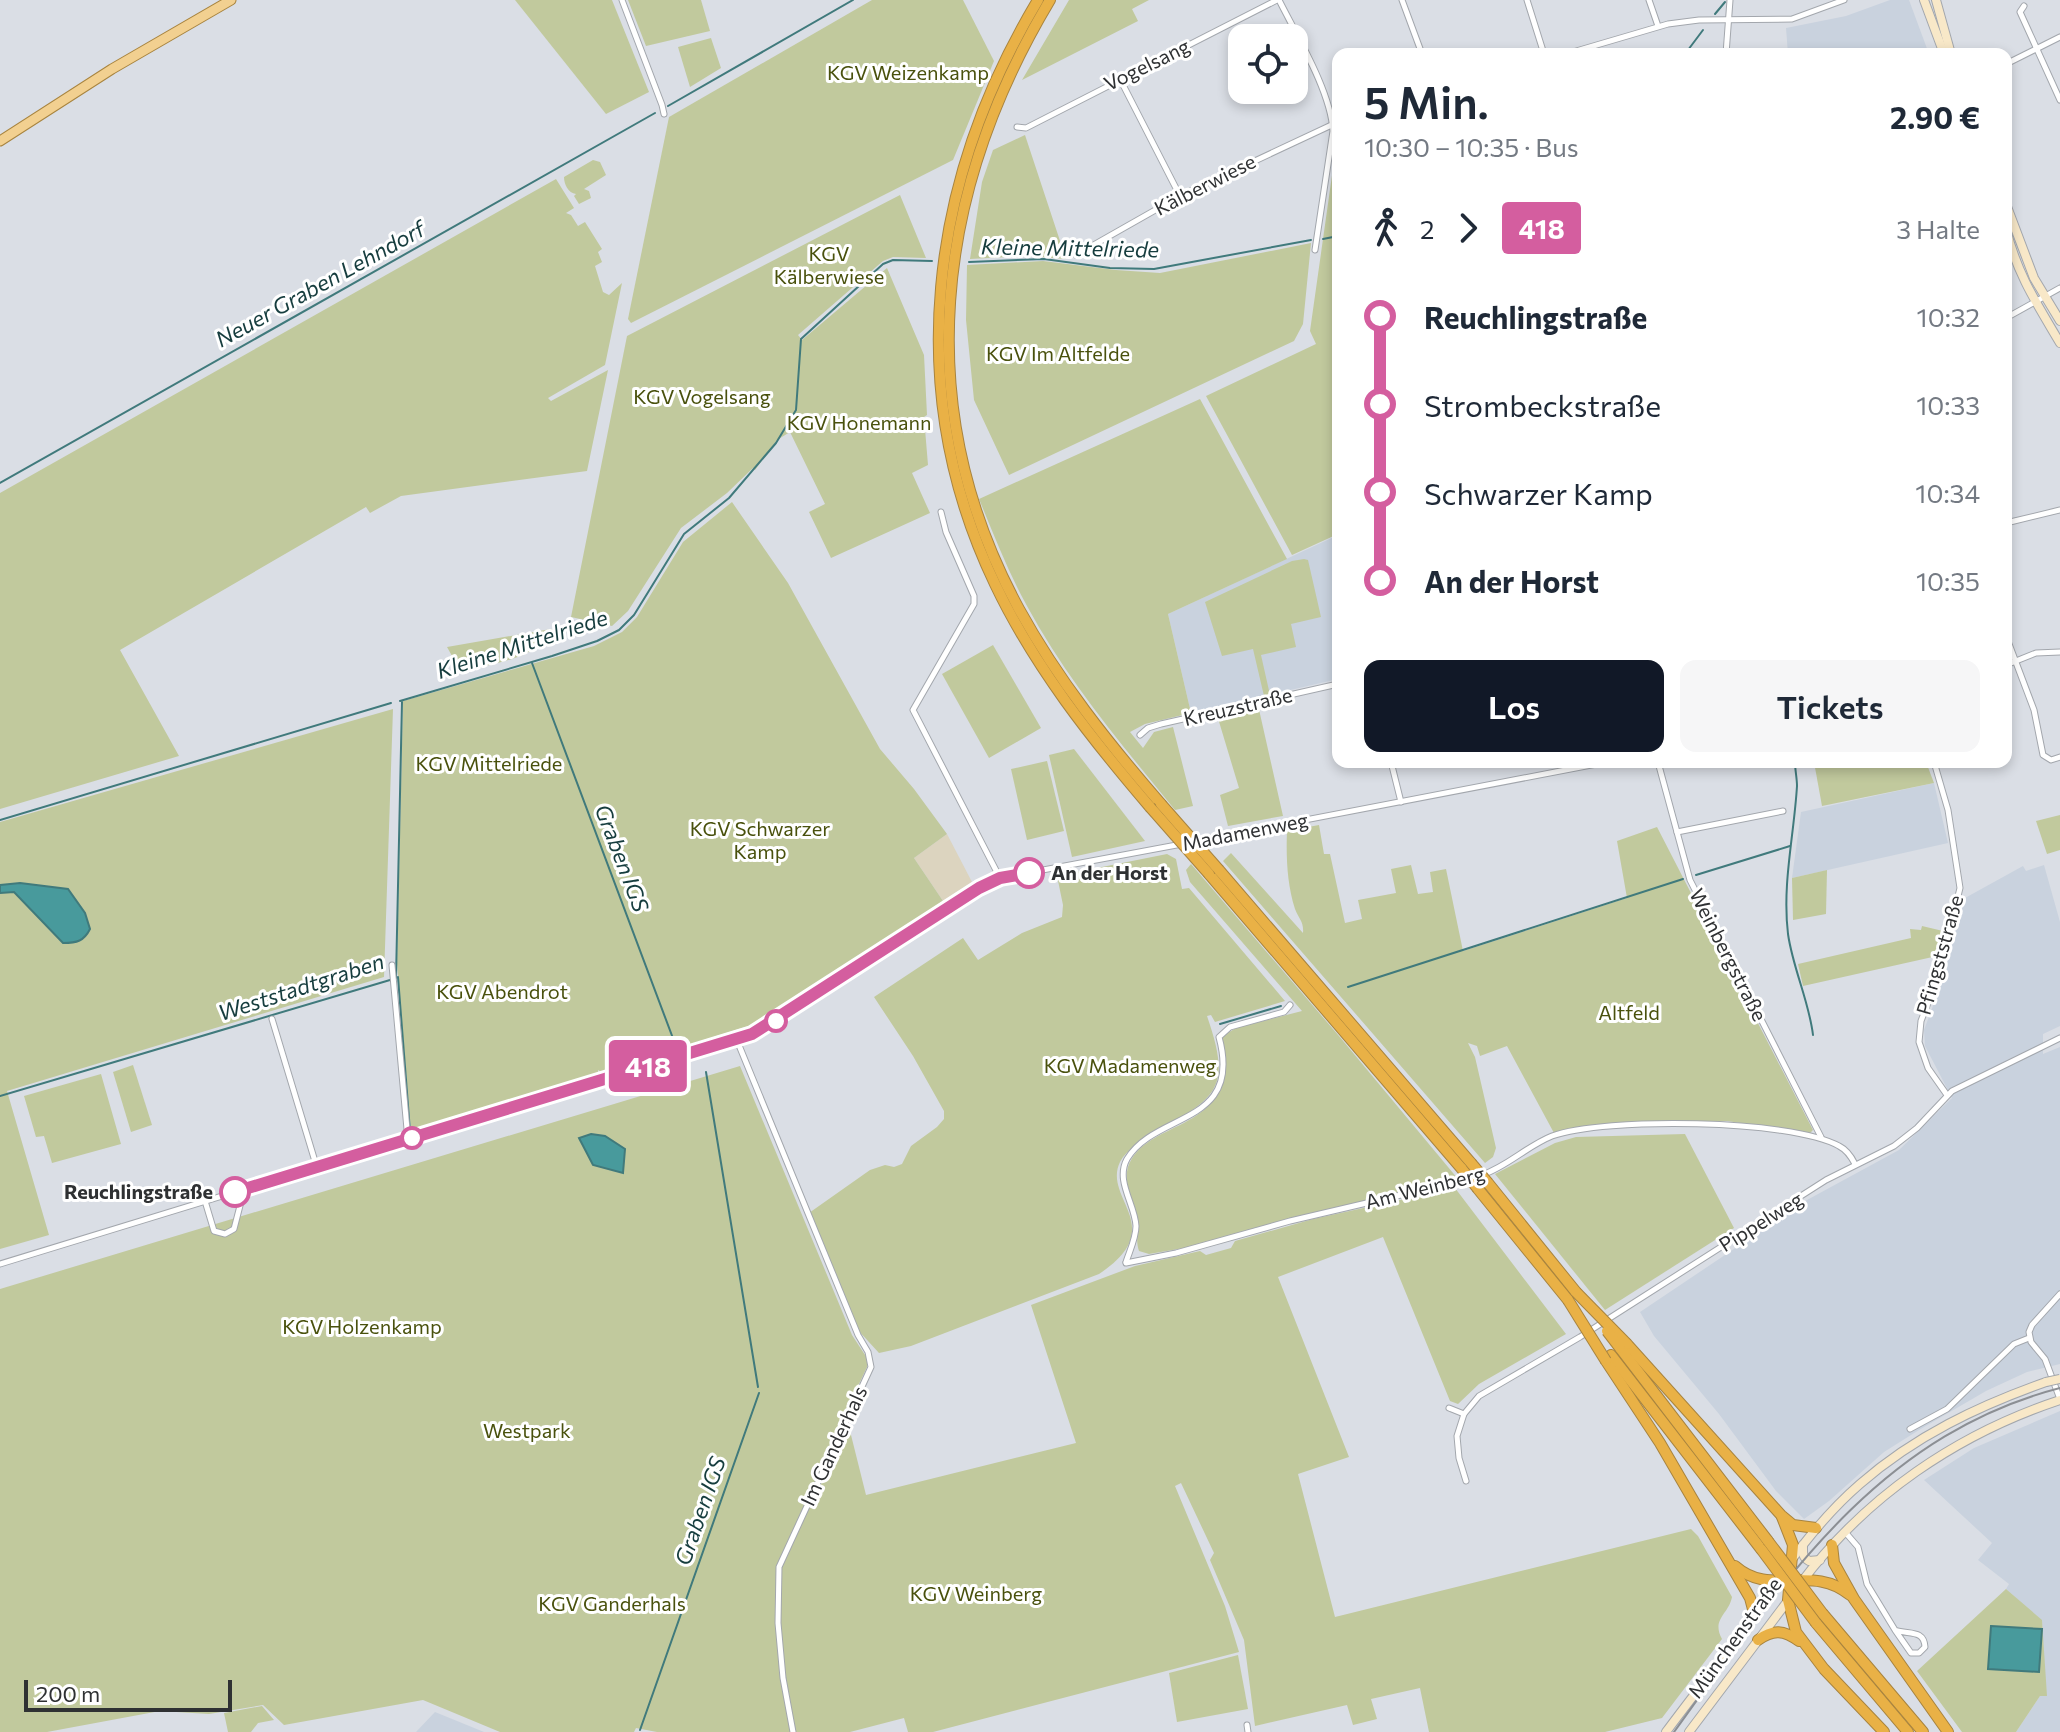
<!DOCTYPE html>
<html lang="de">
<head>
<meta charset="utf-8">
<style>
	:root { --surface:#fff; --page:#f6f6f7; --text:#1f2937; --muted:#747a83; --accent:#111827 }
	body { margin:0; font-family:Commissioner,sans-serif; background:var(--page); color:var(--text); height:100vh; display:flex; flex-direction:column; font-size:30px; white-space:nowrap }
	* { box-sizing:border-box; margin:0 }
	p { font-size:26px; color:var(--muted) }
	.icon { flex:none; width:44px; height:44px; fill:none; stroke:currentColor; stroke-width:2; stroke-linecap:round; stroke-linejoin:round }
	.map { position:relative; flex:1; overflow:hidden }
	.details { position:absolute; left:1332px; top:48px; width:680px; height:720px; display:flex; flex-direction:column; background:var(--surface); border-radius:16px; box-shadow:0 4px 12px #0003 }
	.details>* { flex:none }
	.badge { padding:0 16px; border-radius:6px; font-size:28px; line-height:52px }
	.fabs { position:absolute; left:1228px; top:24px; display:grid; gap:16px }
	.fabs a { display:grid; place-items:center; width:80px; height:80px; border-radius:16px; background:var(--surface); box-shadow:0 4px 12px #0003; font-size:40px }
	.scale { position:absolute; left:24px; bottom:20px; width:208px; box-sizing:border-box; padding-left:8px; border:4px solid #2f3133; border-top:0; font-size:22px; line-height:28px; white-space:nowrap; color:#2f3133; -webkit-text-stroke:6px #fff; paint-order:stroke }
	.map>.badge { position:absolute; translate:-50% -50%; box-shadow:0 0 0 4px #fff }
	.legs { display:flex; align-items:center; gap:12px; height:88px; padding:0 32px; font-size:26px }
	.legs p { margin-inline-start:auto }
	.head { display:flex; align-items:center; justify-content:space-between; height:136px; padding:0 32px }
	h1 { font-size:44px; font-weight:600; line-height:60px }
	.cta { display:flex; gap:16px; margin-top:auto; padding:16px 32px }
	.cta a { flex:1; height:92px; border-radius:16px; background:var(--accent); color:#fff; font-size:32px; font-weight:600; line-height:92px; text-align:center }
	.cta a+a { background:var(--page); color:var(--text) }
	ul { padding:0 32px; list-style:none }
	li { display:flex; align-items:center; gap:28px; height:88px; font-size:30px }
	li i { display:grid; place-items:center; width:12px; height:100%; margin:0 10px; background:currentColor }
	li i::after { content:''; width:20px; height:20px; margin:-10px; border:6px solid; border-radius:50%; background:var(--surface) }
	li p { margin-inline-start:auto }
	li:first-child i { background:linear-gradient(#0000 50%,currentColor 0) }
	li:last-child i { background:linear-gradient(currentColor 50%,#0000 0) }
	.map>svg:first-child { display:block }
	.commercial { fill:#dcd4bf }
	.built { fill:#c9d2de }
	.green { fill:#c1c99d }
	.water { fill:#489a9c; stroke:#407a7c; stroke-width:2 }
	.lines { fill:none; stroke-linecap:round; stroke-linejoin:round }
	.stream { stroke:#407a7c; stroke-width:2 }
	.street-casing { stroke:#a3a7ad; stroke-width:7 }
	.secondary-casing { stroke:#a3a7ad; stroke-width:10 }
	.primary-casing { stroke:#a8843f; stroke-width:11 }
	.highway-casing { stroke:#a8843f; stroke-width:12 }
	.street { stroke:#fff; stroke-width:5 }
	.secondary { stroke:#f8e8c8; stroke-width:8 }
	.primary { stroke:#f2d090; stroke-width:9 }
	.highway { stroke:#e9b146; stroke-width:10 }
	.tram { stroke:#8c8f94; stroke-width:2 }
	.secondary-bridge-casing { stroke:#a3a7ad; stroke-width:10; stroke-linecap:butt }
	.highway-bridge-casing { stroke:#a8843f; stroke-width:12; stroke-linecap:butt }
	.secondary-bridge { stroke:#f8e8c8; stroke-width:8 }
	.highway-bridge { stroke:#e9b146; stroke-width:10 }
	.line-1-casing { stroke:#fff; stroke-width:18 }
	.line-1 { stroke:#d45e9f; stroke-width:12 }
	.stop-1-dot { fill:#fff; stroke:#d45e9f; stroke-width:4 }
	.labels { text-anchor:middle; stroke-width:6; stroke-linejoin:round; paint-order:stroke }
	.street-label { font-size:20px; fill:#2f3133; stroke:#fff }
	.park-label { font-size:20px; fill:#49510d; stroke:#fff }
	.stop-label { font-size:20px; font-weight:bold; fill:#2f3133; stroke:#fff; text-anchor:start }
	.water-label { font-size:22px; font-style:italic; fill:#163d3e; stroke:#fff }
</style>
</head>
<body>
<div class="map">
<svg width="2060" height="1732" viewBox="0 0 2060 1732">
	<rect width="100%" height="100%" fill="#dadee5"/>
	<!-- commercial -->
	<path class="commercial" d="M947,834L972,882L943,901L914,858Z"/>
	<!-- built -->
	<g class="built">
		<path d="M1890,0H1909L1929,54H1788L1786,28L1846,16Z"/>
		<path d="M1338,535V679L1191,713L1168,614Z"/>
		<path d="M1934,783L1948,843L1792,878L1801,812Z"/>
		<path d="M2044,865L2060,922V1026L2043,1034V1054L2060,1047V1364L2027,1372L1986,1391L1919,1430L1884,1452L1829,1501L1804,1519L1776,1491L1719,1414L1654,1336L1640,1312L1807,1200L1899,1150L1952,1098L1925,1046L1924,1030L1943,979L1965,898L2023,866L2026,871Z"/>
		<path d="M2060,1411V1732H2016L2040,1696H2046L2042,1621L2006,1589L2009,1584L1978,1560L1992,1543L1924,1480L1974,1448Z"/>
		<path d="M435,1712L484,1732H416Z"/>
	</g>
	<!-- green -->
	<g class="green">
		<path d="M515,0H612L649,92L606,114Z"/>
		<path d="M628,0H701L710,31L646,46Z"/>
		<path d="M872,0H963L994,61L953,160L631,323L628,319L669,117Z"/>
		<path d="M1069,0H1149L1132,9L1138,21L1022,80Z"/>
		<path d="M711,38L721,68L690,87L678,47Z"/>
		<path d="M1338,133V534L1292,555L1206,396L1316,344L1310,331Z"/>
		<path d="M1025,135L1066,259L1028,256L970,259L982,182L993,150Z"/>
		<path d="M593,160L600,162L606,175L584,189L589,191L591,198L579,204L574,196L576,194C568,193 564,184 564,177Z"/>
		<path d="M556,179L574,208L566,213L571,215L578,226L585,222L602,249L598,252L602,262L595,266L603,292L609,295L622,283L605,365L548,398L551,401L608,370L587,471L401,496L370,513L366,507L120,650L179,756L0,809V493Z"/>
		<path d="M900,195L926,258L893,257L883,261L798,335L802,340L887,268L924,355L927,415L924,417L928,465L912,473L930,513L831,558L809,512L825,504L790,432L777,440L755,470L753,468L727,493L681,528L628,611L612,626L571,617L627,336Z"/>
		<path d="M1311,243L1303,324L1294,341L1009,475L974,400L966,320L967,265L1043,261L1116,270L1160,273Z"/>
		<path d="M1200,399L1287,559L1168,614L1191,713L1145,724L1130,732L1143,748L1154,732L1173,727L1193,806L1175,810C1122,745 1067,680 1027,606C1008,572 994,535 979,499Z"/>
		<path d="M732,502L788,583L880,749L914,789L947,834L914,858L943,901L761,1022L641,1060L638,1054L633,1055L635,1062L601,1072L598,1070V1073L411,1131L397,964L403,701L594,646L622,632L637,617L683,542Z"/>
		<path d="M1304,559L1308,560L1321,617L1291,624L1296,647L1261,655L1270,695L1264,696L1253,649L1222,656L1205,602L1292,561Z"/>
		<path d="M551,629L553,630C535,660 493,663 461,672L447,647Z"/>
		<path d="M993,645L1041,728L989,758L942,674Z"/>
		<path d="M1258,705L1283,816L1228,826L1220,795L1239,788L1217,715Z"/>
		<path d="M393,709L384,977L7,1091L49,1235L0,1249V822Z"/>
		<path d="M1074,749L1145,841L1072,857L1049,755Z"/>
		<path d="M1047,761L1064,831L1027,840L1011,769Z"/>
		<path d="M1814,762H1926L1934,783L1822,806Z"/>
		<path d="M2060,815V850L2047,854L2036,821Z"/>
		<path d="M1319,825L1324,854H1330L1345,923L1362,919L1358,900L1396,893L1391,869L1411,865L1418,894L1433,892L1430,872L1446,869L1463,951L1627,898L1617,841L1657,827L1813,1130L1810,1133L1727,1121L1649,1123L1554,1133L1507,1046L1480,1056L1477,1046L1468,1043L1475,1057L1496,1148L1493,1157L1485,1163L1223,861L1231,853L1303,933C1304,922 1299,919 1295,909C1287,884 1286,857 1287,831Z"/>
		<path d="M1167,854L1176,859L1182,889L1189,888L1285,1001L1215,1022L1211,1015L1207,1016C1233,1091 1216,1097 1153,1134C1141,1141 1127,1149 1120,1162C1102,1199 1170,1227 1099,1274L911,1346L879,1353L857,1329L809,1213L870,1170L885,1165L894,1167L902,1164L911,1146L937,1127L944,1119V1111L913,1056L874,997L963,938L978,960L1022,933L1062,917L1063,905L1057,876Z"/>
		<path d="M1191,864L1339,1036L1458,1179L1290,1218L1190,1247L1149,1254L1139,1251C1135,1240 1139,1231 1138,1220C1136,1204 1124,1189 1127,1172C1138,1115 1246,1138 1221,1037L1236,1028L1302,1011L1190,882L1186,870Z"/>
		<path d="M1827,870L1826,914L1793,920L1792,878Z"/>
		<path d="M1922,926L1943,931L1937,956L1803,986L1798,964L1911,938L1910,929L1921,930Z"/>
		<path d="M133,1065L152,1125L131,1132L113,1072Z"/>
		<path d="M740,1066L852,1335L867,1358V1367L843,1418L849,1427L866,1495L1076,1443L1031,1305L1135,1266L1200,1251L1206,1255L1231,1248L1235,1241L1313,1219L1455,1188L1566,1334L1479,1384L1458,1404L1450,1401L1383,1237L1278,1277L1349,1457L1298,1474L1335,1617L1691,1529L1698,1536L1732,1597C1729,1614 1711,1619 1722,1639L1662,1718L1605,1732H1429L1420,1688L1371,1699L1377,1719L1353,1725L1347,1705L1255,1726L1244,1640L1210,1560L1214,1553L1181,1483L1175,1486L1225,1606L1239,1652L933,1732H908L904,1718L850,1732H657L636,1728L634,1732H500L423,1700L284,1725L263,1705L209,1714L160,1711L47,1732H0V1289Z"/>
		<path d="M101,1074L121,1144L52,1163L44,1136L36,1137L24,1096Z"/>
		<path d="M1685,1134L1734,1228L1605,1310L1495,1174L1555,1143L1576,1137Z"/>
		<path d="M2006,1589L2042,1620L2047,1696H2040L2016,1732H1962L1917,1671Z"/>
		<path d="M1238,1655L1248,1709L1177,1722L1169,1673Z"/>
		<path d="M262,1706L274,1720L258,1723L251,1732H228L224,1713Z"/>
	</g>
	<!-- water -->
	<g class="water">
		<path d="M20,883L68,889L85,913L90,929C84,941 77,943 63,943L14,892L0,893V885Z"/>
		<path d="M591,1134L605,1136L625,1149L623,1173L593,1165L579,1138Z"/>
		<path d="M1991,1626L2042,1629L2039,1672L1988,1669Z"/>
	</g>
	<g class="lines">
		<!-- stream -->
		<g class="stream">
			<path d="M1715,14L1725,2"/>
			<path d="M1685,54L1703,30"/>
			<path d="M668,106L853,0"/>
			<path d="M1323,239L1338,236"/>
			<path d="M969,262L1044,259L1110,268L1154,269L1311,240"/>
			<path d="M0,483L655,113"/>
			<path d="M532,663L677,1049L660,1055"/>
			<path d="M400,701L552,656L597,641L619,630L634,615L684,534L729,498L776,443L796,410L801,339L883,264L893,260L932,261"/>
			<path d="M1795,762C1795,770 1797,778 1797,786C1794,836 1782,884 1788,934C1793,969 1809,1001 1813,1035"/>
			<path d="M0,820L391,703"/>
			<path d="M1696,875L1790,846"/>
			<path d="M398,977L410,1131"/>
			<path d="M396,978L402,702"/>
			<path d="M1348,987L1683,879"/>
			<path d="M1220,1024L1281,1006"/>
			<path d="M706,1072L758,1387"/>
			<path d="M0,1096L390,980"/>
			<path d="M549,1103L731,1046"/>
			<path d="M481,1123L540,1106"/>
			<path d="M437,1137L476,1125"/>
			<path d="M395,1150L430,1139"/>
			<path d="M257,1192L385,1153"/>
			<path d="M640,1730L759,1393"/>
		</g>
		<!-- street casing -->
		<g class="street-casing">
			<g id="street">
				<path d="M622,0L662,105L664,114"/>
				<path d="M1279,0C1297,36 1331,92 1333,131L1315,250"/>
				<path d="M1402,0L1422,54"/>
				<path d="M1527,0L1544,54"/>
				<path d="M1649,0L1658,26"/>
				<path d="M2024,6L2020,12L2060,100"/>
				<path d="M1566,54L1668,24L1699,20L1792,19L1844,0"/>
				<path d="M1726,54L1730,0"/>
				<path d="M2006,64L2060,37"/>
				<path d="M1120,79L1180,196"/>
				<path d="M1017,127L1026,128L1277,0"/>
				<path d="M1076,255L1180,196L1338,122"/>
				<path d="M2006,318L2060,288"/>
				<path d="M941,512L946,532L974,596V604L913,710L1000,878"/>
				<path d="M2006,523L2060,510"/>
				<path d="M2006,636L2034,710L2043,755L2051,760L2060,757"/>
				<path d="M2006,665L2036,653L2060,652"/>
				<path d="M1140,735L1148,728L1161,724L1338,684"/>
				<path d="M1391,762L1401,802"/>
				<path d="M1658,762L1690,880L1821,1137"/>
				<path d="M1934,762L1948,810L1960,888L1938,977L1921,1021L1919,1042L1928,1068L1947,1095"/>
				<path d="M1677,832L1783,811"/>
				<path d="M1196,841L1607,762"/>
				<path d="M392,965L408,1140"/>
				<path d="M272,1019L317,1168"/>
				<path d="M736,1038L858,1335L868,1352L871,1367L779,1567L778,1623L783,1678L793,1732"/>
				<path d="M1482,1175C1508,1166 1527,1146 1552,1136C1605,1117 1790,1119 1839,1146C1847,1150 1851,1156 1855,1164"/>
				<path d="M205,1201L214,1231L225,1234L234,1229L242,1198L249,1188"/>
				<path d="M1126,1262C1130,1250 1136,1238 1136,1226C1135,1204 1115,1181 1127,1159C1156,1111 1243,1126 1219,1037L1230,1027L1284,1012L1290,1005"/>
				<path d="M1126,1263L1176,1253L1290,1221L1469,1179"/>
				<path d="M0,1264L752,1034L979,888L1000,878L1182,844"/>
				<path d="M2060,1294L2032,1325L2029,1332L2031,1342L2045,1359L2060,1399"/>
				<path d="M1449,1408L1464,1414"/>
				<path d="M1910,1429L1947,1409L2014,1344L2029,1338"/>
				<path d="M1466,1481L1459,1458L1457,1436L1464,1414L1479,1396L1580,1337L1826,1180L1894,1146L1917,1128L1952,1091L2060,1038"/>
				<path d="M1845,1532L1858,1547L1867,1584L1895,1630C1908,1635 1924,1629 1925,1647L1919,1653H1911L1895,1630"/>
				<path d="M1247,1725L1248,1732"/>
			</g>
		</g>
		<!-- secondary casing -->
		<g class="secondary-casing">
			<g id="secondary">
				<path d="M1924,0L1944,54"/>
				<path d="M1936,0L1951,54"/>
				<path d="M2006,204L2034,278L2060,321"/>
				<path d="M2006,229C2017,274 2037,304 2060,343"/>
				<path d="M1803,1545C1803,1553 1802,1557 1809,1561L1820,1560"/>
				<path d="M1800,1584C1866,1496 1957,1434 2060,1400"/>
				<path d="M1666,1732C1689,1701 1713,1671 1735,1640C1774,1585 1809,1528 1860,1484C1915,1436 1978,1406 2046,1382"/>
				<path d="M1689,1732L1790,1598"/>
			</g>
		</g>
		<!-- primary casing -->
		<g class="primary-casing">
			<path id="primary" d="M0,141L112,69L231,0"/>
		</g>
		<!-- highway casing -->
		<g class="highway-casing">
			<g id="highway">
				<path d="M1038,0C930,180 902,390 995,584C1034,666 1091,738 1150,807"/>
				<path d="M1050,0C935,192 909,407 1019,609C1058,680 1109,744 1161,804"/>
				<path d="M1219,870L1471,1163"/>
				<path d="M1209,874L1462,1169"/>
				<path d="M1488,1183L1576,1292"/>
				<path d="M1478,1189L1568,1300"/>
				<path d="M1627,1344L1781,1515L1793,1525L1816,1528"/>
				<path d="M1620,1348L1768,1541"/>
				<path d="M1611,1355L1761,1549"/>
				<path d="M1606,1361L1660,1443L1750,1598L1754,1613"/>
				<path d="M1782,1517L1793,1545L1788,1600L1796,1632L1824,1669L1884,1732"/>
				<path d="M1832,1545L1834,1563L1854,1599L1948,1732"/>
				<path d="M1735,1566C1771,1598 1812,1563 1850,1595"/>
				<path d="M1823,1614L1923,1732"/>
				<path d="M1816,1623L1908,1732"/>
				<path d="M1758,1640C1773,1629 1784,1630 1799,1641"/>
			</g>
		</g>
		<!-- street -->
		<use href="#street" class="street"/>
		<!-- secondary -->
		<use href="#secondary" class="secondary"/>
		<!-- primary -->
		<use href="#primary" class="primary"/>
		<!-- highway -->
		<use href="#highway" class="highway"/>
		<!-- tram -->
		<path class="tram" d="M1674,1732C1779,1587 1875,1436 2060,1388"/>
		<!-- secondary-bridge casing -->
		<g class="secondary-bridge-casing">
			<path id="secondary-bridge" d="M2046,1382L2060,1379"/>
		</g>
		<!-- highway-bridge casing -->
		<g class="highway-bridge-casing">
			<g id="highway-bridge">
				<path d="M1161,804L1219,870"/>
				<path d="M1150,807L1209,874"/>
				<path d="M1471,1163L1488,1183"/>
				<path d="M1462,1169L1478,1189"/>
				<path d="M1576,1292L1627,1344"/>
				<path d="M1568,1300L1606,1361"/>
				<path d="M1607,1331L1620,1348"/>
				<path d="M1768,1541L1823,1614"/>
				<path d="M1761,1549L1816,1623"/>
			</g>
		</g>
		<!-- secondary-bridge -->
		<use href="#secondary-bridge" class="secondary-bridge"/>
		<!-- highway-bridge -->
		<use href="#highway-bridge" class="highway-bridge"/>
	</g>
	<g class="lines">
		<!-- line-1 casing -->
		<g class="line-1-casing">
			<path id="line-1" d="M235,1192L752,1034L979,888L1000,878L1029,873"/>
		</g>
		<!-- line-1 -->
		<use href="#line-1" class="line-1"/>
	</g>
	<!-- markers -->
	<g class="stop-1-dot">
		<circle cx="1029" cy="873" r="14"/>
		<circle cx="776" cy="1021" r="10"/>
		<circle cx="412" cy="1138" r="10"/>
		<circle cx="235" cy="1192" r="14"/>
	</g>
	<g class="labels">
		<!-- street labels -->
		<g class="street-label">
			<text transform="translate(1147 65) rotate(-26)" y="7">Vogelsang</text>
			<text transform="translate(1205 185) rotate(-27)" y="7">Kälberwiese</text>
			<text transform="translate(1238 707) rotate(-13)" y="7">Kreuzstraße</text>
			<text transform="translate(1245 832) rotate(-11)" y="7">Madamenweg</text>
			<text transform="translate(1728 955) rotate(63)" y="7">Weinbergstraße</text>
			<text transform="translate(1940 955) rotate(-74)" y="7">Pfingststraße</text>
			<text transform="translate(1425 1188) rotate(-14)" y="7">Am Weinberg</text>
			<text transform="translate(1761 1222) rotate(-32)" y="7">Pippelweg</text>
			<text transform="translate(834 1446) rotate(-65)" y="7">Im Ganderhals</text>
			<text transform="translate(1735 1638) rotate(-54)" y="7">Münchenstraße</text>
		</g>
		<!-- park labels -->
		<g class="park-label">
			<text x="908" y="80">KGV Weizenkamp</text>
			<text x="829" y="261">KGV<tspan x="829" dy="23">Kälberwiese</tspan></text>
			<text x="1058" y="361">KGV Im Altfelde</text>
			<text x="702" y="404">KGV Vogelsang</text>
			<text x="859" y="430">KGV Honemann</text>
			<text x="489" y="771">KGV Mittelriede</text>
			<text x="760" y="836">KGV Schwarzer<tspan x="760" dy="23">Kamp</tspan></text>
			<text x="502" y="999">KGV Abendrot</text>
			<text x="1629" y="1020">Altfeld</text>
			<text x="1130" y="1073">KGV Madamenweg</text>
			<text x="362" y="1334">KGV Holzenkamp</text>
			<text x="527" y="1438">Westpark</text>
			<text x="976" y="1601">KGV Weinberg</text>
			<text x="612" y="1611">KGV Ganderhals</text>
		</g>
		<!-- stop labels -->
		<g class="stop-label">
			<text x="1051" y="880">An der Horst</text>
			<text x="213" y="1199" text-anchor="end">Reuchlingstraße</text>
		</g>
		<!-- water labels -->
		<g class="water-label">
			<text transform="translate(1070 248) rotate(1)" y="8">Kleine Mittelriede</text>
			<text transform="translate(320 284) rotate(-29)" y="8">Neuer Graben Lehndorf</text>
			<text transform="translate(522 644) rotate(-18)" y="8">Kleine Mittelriede</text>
			<text transform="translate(622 858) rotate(69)" y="8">Graben IGS</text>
			<text transform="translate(301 987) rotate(-18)" y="8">Weststadtgraben</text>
			<text transform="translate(700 1511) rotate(-71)" y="8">Graben IGS</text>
		</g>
	</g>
</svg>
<div class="fabs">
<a><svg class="icon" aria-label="locate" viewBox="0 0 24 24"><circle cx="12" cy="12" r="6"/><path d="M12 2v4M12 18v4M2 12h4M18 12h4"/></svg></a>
</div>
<div class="scale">200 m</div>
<b class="badge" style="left:648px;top:1066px;background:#d45e9f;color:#fff">418</b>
<section class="details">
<div class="head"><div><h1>5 Min.</h1><p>10:30 – 10:35 · Bus</p></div><b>2.90 €</b></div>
<div class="legs"><svg class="icon" aria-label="walk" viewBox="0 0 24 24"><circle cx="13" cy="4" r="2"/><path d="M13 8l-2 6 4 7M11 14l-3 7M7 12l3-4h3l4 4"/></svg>2<svg class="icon" aria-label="forward" viewBox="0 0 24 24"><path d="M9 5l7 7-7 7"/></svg><b class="badge" style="background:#d45e9f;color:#fff">418</b><p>3 Halte</p></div>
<ul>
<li><i style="color:#d45e9f"></i><b>Reuchlingstraße</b><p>10:32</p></li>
<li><i style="color:#d45e9f"></i><span>Strombeckstraße</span><p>10:33</p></li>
<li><i style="color:#d45e9f"></i><span>Schwarzer Kamp</span><p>10:34</p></li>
<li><i style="color:#d45e9f"></i><b>An der Horst</b><p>10:35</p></li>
</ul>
<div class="cta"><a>Los</a><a>Tickets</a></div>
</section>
</div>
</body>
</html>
